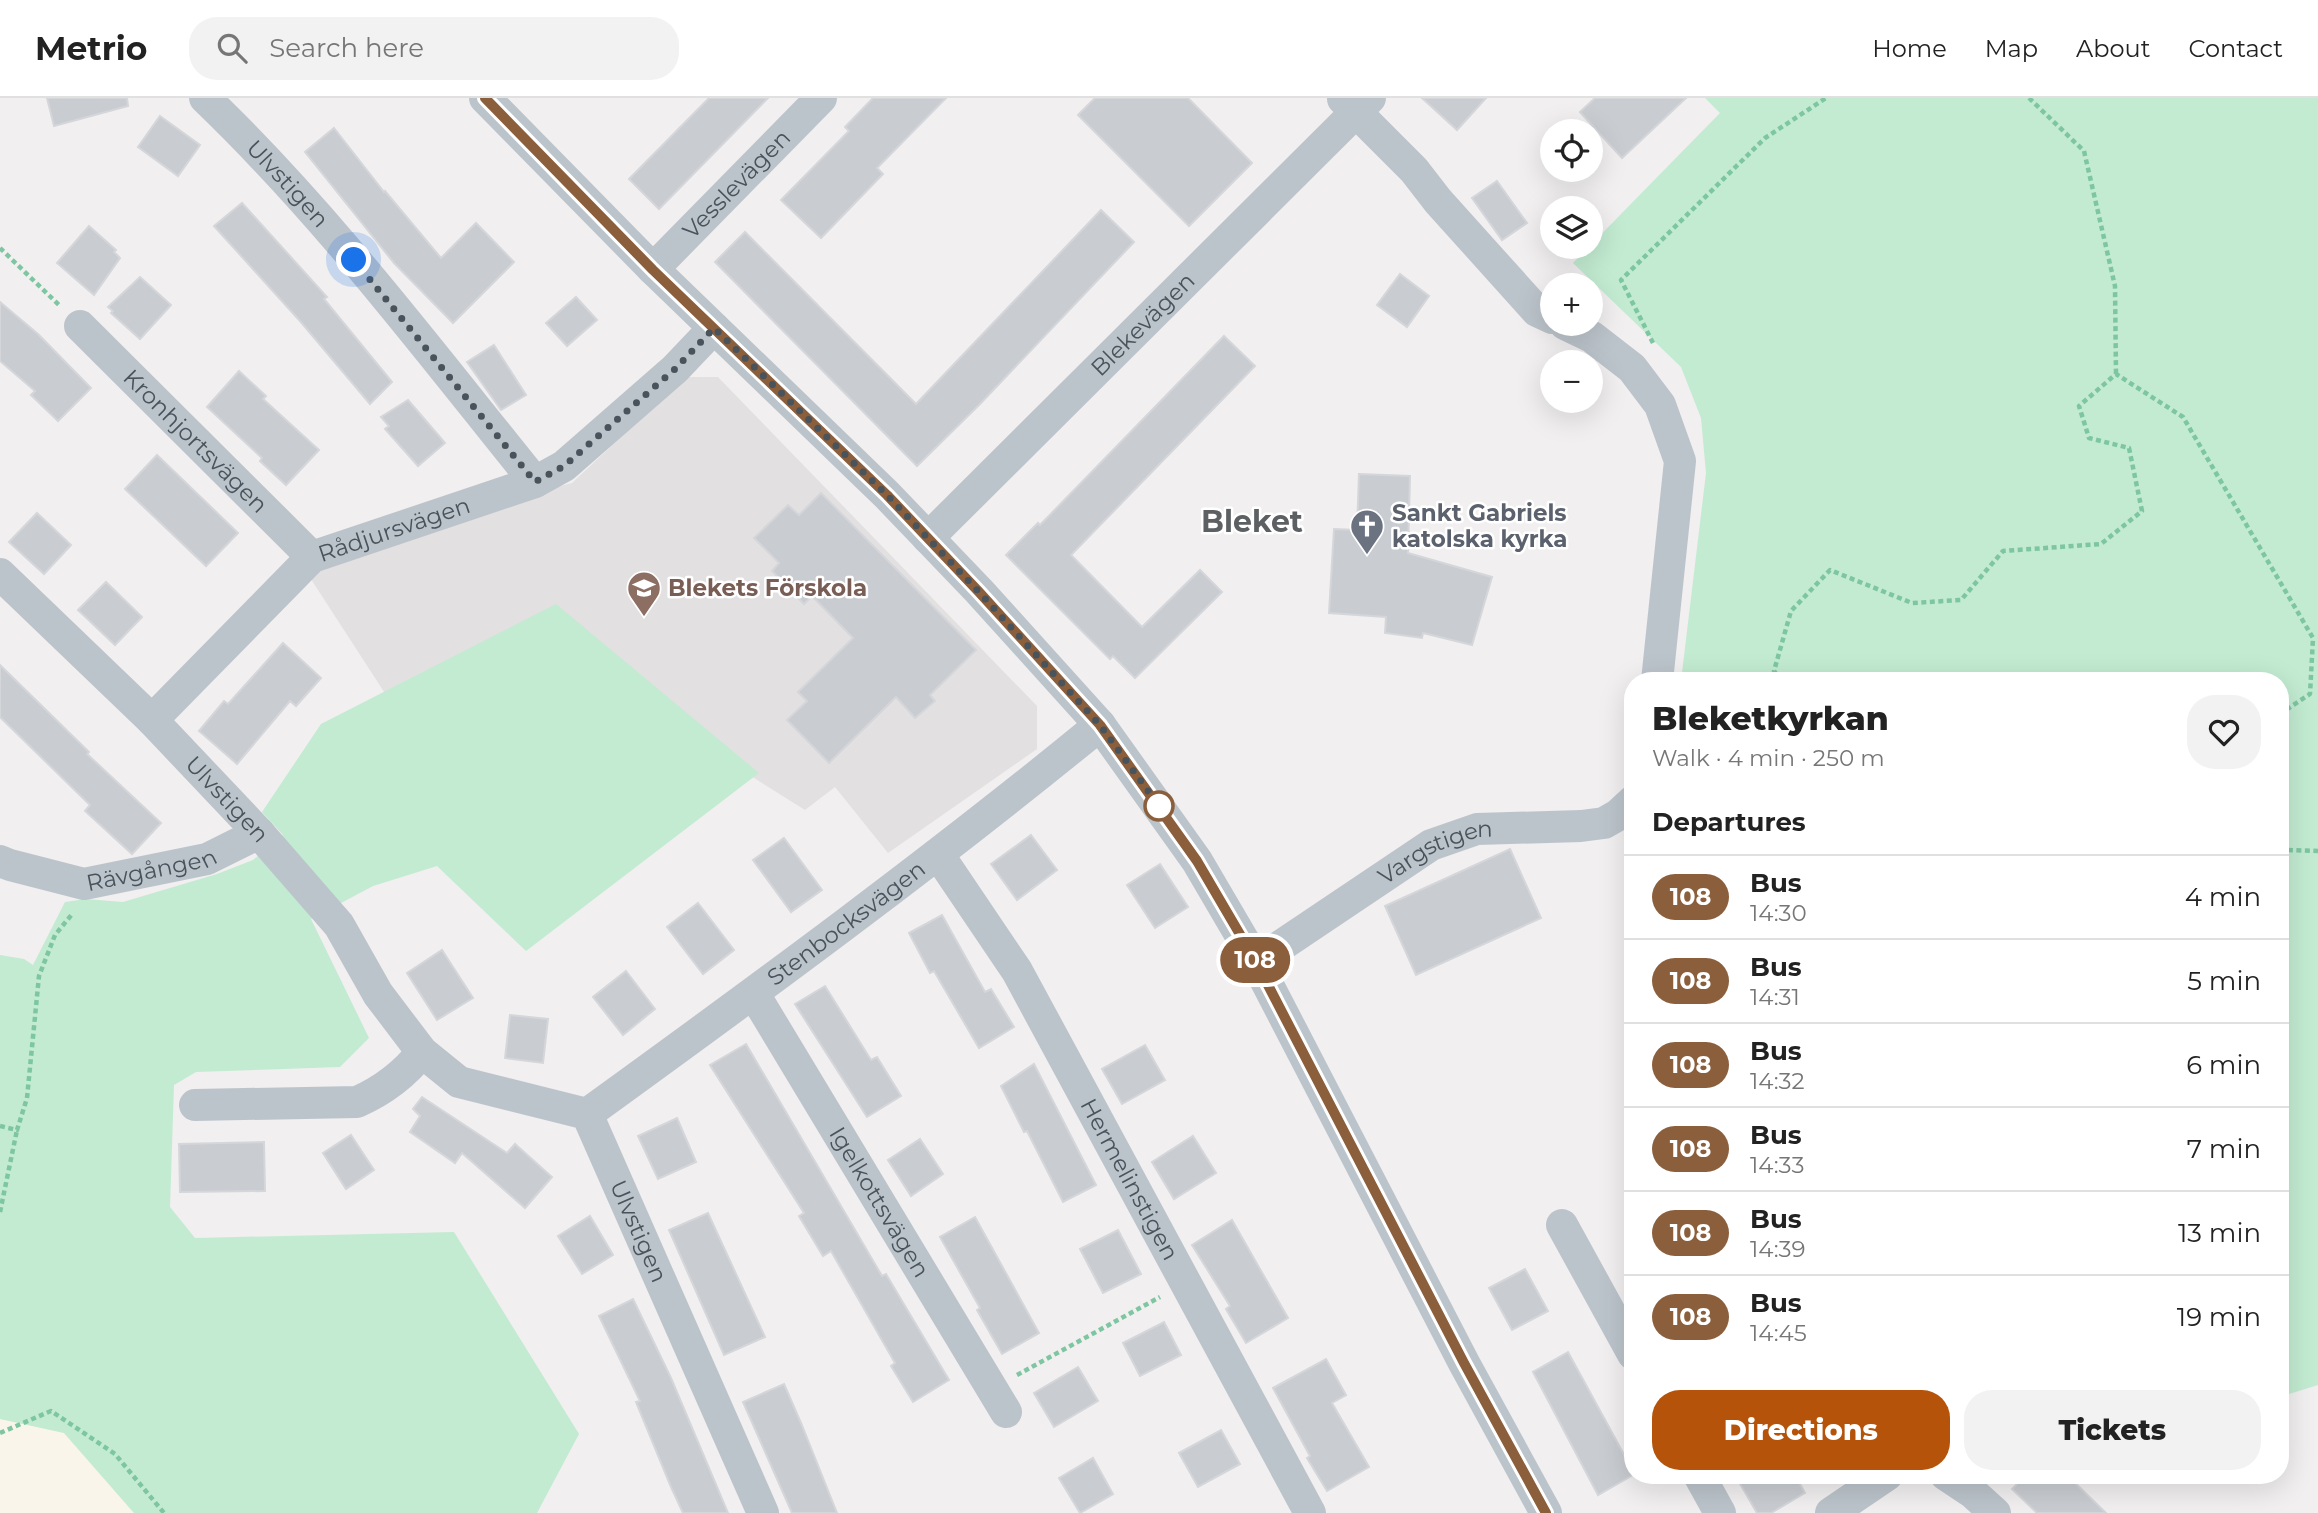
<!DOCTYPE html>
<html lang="en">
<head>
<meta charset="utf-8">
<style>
	:root { --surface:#fff; --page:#f2f2f2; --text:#222; --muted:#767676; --line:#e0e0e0; --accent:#b45309 }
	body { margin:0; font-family:Montserrat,sans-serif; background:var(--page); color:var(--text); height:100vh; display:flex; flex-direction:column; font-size:26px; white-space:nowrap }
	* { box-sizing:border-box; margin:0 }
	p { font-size:23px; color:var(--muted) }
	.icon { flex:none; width:38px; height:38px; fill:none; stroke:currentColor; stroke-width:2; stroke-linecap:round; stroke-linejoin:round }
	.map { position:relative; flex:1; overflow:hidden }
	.panel { position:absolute; left:1624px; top:574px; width:665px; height:812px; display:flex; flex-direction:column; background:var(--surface); border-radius:28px; box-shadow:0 7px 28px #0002 }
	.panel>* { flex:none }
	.badge { padding:0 14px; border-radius:23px; font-size:24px; line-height:46px }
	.tools { position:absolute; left:1540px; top:21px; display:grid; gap:14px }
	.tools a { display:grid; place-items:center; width:63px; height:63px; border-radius:50%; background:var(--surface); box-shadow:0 7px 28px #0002; font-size:35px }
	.you { position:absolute; width:35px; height:35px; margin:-18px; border:5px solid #fff; border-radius:50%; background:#1a73e8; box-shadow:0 0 0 10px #1a73e833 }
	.map>.badge { position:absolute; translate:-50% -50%; box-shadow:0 0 0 4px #fff }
	h2 { padding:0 28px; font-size:26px; line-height:63px }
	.round { display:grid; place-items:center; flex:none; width:74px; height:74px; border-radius:28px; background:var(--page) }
	.overview { display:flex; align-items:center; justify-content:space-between; height:119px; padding:0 28px }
	h1 { font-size:33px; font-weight:800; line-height:52px }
	.cta { display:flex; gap:14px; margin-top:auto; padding:14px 28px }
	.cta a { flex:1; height:80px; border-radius:28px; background:var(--accent); color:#fff; font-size:28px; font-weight:800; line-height:80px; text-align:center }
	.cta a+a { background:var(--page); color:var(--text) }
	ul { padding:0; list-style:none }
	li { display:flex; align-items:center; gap:21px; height:84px; padding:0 28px; border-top:2px solid var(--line) }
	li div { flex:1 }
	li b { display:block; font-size:26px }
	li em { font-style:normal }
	li .badge { min-width:77px; font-weight:700; text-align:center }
	header { display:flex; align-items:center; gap:42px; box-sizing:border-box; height:98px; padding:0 35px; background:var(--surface); border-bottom:2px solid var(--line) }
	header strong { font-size:33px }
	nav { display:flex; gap:38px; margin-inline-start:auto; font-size:24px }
	.search { width:490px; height:63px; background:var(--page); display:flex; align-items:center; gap:18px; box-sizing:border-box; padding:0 24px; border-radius:28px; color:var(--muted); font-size:26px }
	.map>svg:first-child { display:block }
	.commercial { fill:#faf5ea }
	.education { fill:#e2e0e0 }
	.green { fill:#c2ebd1 }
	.building { fill:#c9ccd1; stroke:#d4d6da; stroke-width:2 }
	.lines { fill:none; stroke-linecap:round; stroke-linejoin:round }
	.path { stroke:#7dc6a1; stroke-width:4.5; stroke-dasharray:5 3.5; stroke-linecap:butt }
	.street { stroke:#bcc4cb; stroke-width:32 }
	.line-casing { stroke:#fff; stroke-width:16 }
	.line { stroke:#8b5e3c; stroke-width:10 }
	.walk { stroke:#49535b; stroke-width:7; stroke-dasharray:0 12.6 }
	.stop-dot { fill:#fff; stroke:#8b5e3c; stroke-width:3.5 }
	.labels { text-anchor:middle; stroke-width:5; stroke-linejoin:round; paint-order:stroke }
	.street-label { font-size:23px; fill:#49535b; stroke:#fff }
	.worship-label { font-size:23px; font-weight:bold; fill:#5b616d; stroke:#fff; text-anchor:start }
	.education-label { font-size:23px; font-weight:bold; fill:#785e54; stroke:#fff; text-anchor:start }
	.district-label { font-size:30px; font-weight:bold; fill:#5c6063; stroke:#fff }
</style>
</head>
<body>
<header>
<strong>Metrio</strong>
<div class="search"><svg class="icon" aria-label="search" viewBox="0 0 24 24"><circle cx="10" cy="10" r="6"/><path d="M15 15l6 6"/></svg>Search here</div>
<nav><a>Home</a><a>Map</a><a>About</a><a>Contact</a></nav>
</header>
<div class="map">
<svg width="2318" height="1415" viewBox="0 0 2318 1415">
	<rect width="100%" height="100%" fill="#f1efef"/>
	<!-- commercial -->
	<path class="commercial" d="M0,1321L64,1335L134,1415H0Z"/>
	<!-- education -->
	<path class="education" d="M685,279H718L1037,608V651L888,755L835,689L805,712L613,591L388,600L307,475L347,444L572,385Z"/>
	<!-- green -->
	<g class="green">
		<path d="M1705,0H2318V1287L2280,1299V583H1681L1706,375L1701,320L1681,269L1573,165L1720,15Z"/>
		<path d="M556,506L759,675L526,853L437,768L373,788L311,821L369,940L340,969L196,974L174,987L170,1109L195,1140L454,1134L579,1336L537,1415H134L64,1335L0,1321V857L24,861L33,867L65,804L86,801L123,804L217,776L253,762L283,737L262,714L321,626Z"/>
	</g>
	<!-- building -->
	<g class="building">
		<path d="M47,0H127L128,8L54,28Z"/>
		<path d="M709,0H768L659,111L629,81Z"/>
		<path d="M873,0H946L877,70L883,76L821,140L781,102L849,33L845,29Z"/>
		<path d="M1095,0H1188L1252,65L1189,128L1078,17Z"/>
		<path d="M1422,0H1486L1457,32Z"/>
		<path d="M1595,0H1686L1622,60L1580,14Z"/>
		<path d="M160,18L200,47L178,78L138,49Z"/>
		<path d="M334,30L384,94L385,93L441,160L476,125L514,164L453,225L394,165L305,54Z"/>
		<path d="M1497,83L1527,125L1502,142L1472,100Z"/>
		<path d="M242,105L327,199L324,201L392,284L370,306L300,223L214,128Z"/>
		<path d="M1101,112L1134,144L980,306L917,368L715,164L745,134L916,306Z"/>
		<path d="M89,128L116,152L114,154L120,160L94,197L57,165Z"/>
		<path d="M1400,176L1429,198L1407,229L1377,207Z"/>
		<path d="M140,179L171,207L140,241L111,215L113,213L108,209Z"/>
		<path d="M576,199L597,222L567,248L546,225Z"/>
		<path d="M0,204L38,236L91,290L58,323L31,297L35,293L0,263Z"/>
		<path d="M1224,238L1255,268L1071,457L1142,529L1200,472L1222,494L1135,580L1113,558L1110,561L1006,457L1038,425L1040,427Z"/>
		<path d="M494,247L526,297L501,312L467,264Z"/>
		<path d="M239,273L266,298L263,301L319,352L286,387L260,363L262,360L207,309Z"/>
		<path d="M408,302L445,345L418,368L385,331L389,328L381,319Z"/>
		<path d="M157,357L238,435L206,468L125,391Z"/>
		<path d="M1359,376L1410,378L1408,455L1492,479L1472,547L1423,535L1422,540L1385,535L1386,519L1329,515L1334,431L1357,432Z"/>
		<path d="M821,395L976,552L930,597L935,603L915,620L896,599L829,665L787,622L807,603L798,594L853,540L812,498L804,506L772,473L779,465L754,440L788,407L799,417Z"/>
		<path d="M37,415L71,447L44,476L9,444Z"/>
		<path d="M106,484L142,519L115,547L78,512Z"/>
		<path d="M283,545L321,580L296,608L290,603L237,666L199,633L224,603L228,606Z"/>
		<path d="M0,567L89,654L87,656L161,725L132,756L85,713L90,707L0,619Z"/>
		<path d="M1031,737L1057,772L1017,802L991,766Z"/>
		<path d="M784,740L822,792L791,814L753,762Z"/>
		<path d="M1510,751L1541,820L1416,877L1385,808Z"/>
		<path d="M1160,766L1188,809L1155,830L1127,787Z"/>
		<path d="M698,805L734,852L703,876L667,829Z"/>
		<path d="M942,817L985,894L991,891L1014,929L979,950L934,873L930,875L909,835Z"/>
		<path d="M442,852L473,900L437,922L407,875Z"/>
		<path d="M626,873L655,911L623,937L593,899Z"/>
		<path d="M825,888L871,962L877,959L901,998L867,1019L795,906Z"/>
		<path d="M510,917L548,921L543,965L505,960Z"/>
		<path d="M746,946L882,1178L886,1176L949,1282L913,1304L891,1268L895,1265L831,1153L823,1158L799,1118L804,1115L710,967Z"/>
		<path d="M1145,947L1165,982L1122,1006L1102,971Z"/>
		<path d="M1034,966L1096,1087L1063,1104L1027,1033L1024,1034L1001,988Z"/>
		<path d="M422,999L507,1055L515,1046L552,1079L525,1110L462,1055L455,1065L410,1034L420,1018L413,1011Z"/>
		<path d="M677,1020L696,1064L658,1081L638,1038Z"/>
		<path d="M351,1037L374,1072L346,1091L323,1055Z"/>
		<path d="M1193,1038L1216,1075L1174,1101L1152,1064Z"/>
		<path d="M920,1041L943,1076L911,1098L888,1062Z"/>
		<path d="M264,1044L265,1093L180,1094L179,1046Z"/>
		<path d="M708,1115L765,1239L724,1257L669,1132Z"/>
		<path d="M590,1118L613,1157L582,1176L558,1138Z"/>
		<path d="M975,1119L1039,1235L1002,1256L977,1212L980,1210L940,1139Z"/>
		<path d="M1232,1122L1288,1220L1246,1245L1226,1211L1230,1208L1192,1147Z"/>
		<path d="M1118,1132L1141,1176L1103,1195L1080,1151Z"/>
		<path d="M1525,1171L1548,1213L1512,1232L1489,1190Z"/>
		<path d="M633,1201L671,1280L728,1415H683L671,1389L636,1304L640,1303L599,1218Z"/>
		<path d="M1164,1224L1181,1257L1140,1278L1123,1245Z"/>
		<path d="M1568,1254L1633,1373V1377L1598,1397L1533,1274Z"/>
		<path d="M1326,1261L1346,1297L1332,1305L1369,1369L1327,1393L1307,1360L1310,1358L1273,1290Z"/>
		<path d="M1078,1269L1098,1303L1054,1329L1034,1295Z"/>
		<path d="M784,1286L801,1325L837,1415H792L743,1304Z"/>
		<path d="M1221,1332L1240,1366L1198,1389L1179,1355Z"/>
		<path d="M1093,1360L1113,1396L1080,1415L1059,1380Z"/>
		<path d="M1735,1377H1795L1805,1395L1771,1415H1757Z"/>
		<path d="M2026,1377H2067L2106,1415H2037L2012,1391Z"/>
	</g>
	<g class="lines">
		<!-- path -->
		<g class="path">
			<path d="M2029,0L2084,53L2115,188L2116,276"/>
			<path d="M0,150L59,207"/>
			<path d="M1653,245L1621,182L1765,40L1826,0"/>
			<path d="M1782,583L1774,573L1791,513L1830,472L1912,505L1961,502L2003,453L2101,446L2142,413L2129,350L2089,340L2079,308L2116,276L2183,319L2313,540L2310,596L2280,616"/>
			<path d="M2280,755L2287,752L2318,753"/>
			<path d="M0,1028L17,1032L27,1000L39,878L55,837L73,815"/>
			<path d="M0,1114L17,1032"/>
			<path d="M1017,1277L1160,1199"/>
			<path d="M0,1335L51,1313L115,1356L164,1415"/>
		</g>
		<!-- street -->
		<g class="street">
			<path id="s1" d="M205,0C327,117 429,253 535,384L564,368L675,271L714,230"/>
			<path d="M485,0L653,171L887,397L979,493L1100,627L1197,763L1255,862L1464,1265L1546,1415"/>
			<path d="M1343,1L1414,72L1438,103L1537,213L1552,220"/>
			<path id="s2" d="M653,171L821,0"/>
			<path d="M1565,226L1592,239L1632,270L1660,307L1680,363L1657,583"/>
			<path id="s3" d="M80,228L312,459"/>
			<path id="s4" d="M928,440L1370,0"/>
			<path id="s5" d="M0,476L152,622L259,735L339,827L378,896L422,954L459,984L587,1016L763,1415"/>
			<path id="s6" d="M152,622L312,459L535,384"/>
			<path id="s7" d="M938,756L1017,873L1310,1415"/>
			<path id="s8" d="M0,763L10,767L84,786L207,761L259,735"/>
			<path id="s9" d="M1255,862L1279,849L1431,747L1477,731L1581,728L1604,725L1618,717L1633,703"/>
			<path id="s10" d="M754,896L1006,1314"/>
			<path d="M195,1007L357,1004C384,992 404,977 422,954"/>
			<path id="s11" d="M587,1016C761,890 934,763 1100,627"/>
			<path d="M1562,1127L1633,1256"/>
			<path d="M1699,1377L1720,1415"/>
			<path d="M1946,1377L1973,1395L1995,1415"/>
			<path d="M1831,1415L1887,1377"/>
		</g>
	</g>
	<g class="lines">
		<!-- line casing -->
		<g class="line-casing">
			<path id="line" d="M485,0L653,172L887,397L979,494L1100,627L1197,763L1255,862L1464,1265L1546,1415"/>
		</g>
		<!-- line -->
		<use href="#line" class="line"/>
		<!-- walk -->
		<path class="walk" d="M354,162L535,384L564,368L675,271L714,230L887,397L979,494L1100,627L1159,708"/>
	</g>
	<!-- icons -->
	<defs>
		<g id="church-pin" transform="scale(1.75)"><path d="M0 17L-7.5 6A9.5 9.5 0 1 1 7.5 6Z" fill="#6b7280" stroke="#fff"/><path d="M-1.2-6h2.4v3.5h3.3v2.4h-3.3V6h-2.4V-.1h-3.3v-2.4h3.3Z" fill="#fff"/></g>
		<g id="school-pin" transform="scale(1.75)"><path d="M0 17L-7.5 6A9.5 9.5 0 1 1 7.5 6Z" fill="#8d6e63" stroke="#fff"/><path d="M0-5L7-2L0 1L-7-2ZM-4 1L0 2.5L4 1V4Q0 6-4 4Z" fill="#fff"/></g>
	</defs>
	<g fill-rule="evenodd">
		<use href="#church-pin" x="1367" y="428"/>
		<use href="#school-pin" x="644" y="490"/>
	</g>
	<!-- markers -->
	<circle class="stop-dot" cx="1159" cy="708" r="14"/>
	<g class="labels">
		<!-- street labels -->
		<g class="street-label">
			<text dy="8" stroke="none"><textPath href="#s1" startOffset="119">Ulvstigen</textPath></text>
			<text dy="8" stroke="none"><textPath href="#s2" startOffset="119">Vesslevägen</textPath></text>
			<text dy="8" stroke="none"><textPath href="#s4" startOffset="303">Blekevägen</textPath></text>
			<text dy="8" stroke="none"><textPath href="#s3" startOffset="163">Kronhjortsvägen</textPath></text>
			<text dy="8" stroke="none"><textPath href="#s6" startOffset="315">Rådjursvägen</textPath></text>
			<text dy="8" stroke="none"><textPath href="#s5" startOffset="320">Ulvstigen</textPath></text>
			<text dy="8" stroke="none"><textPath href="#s9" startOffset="212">Vargstigen</textPath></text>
			<text dy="8" stroke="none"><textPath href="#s8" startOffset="156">Rävgången</textPath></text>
			<text dy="8" stroke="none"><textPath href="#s11" startOffset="322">Stenbocksvägen</textPath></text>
			<text dy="8" stroke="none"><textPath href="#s7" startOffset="378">Hermelinstigen</textPath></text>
			<text dy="8" stroke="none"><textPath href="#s10" startOffset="243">Igelkottsvägen</textPath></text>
			<text dy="8" stroke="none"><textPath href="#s5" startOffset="948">Ulvstigen</textPath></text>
		</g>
		<!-- worship labels -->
		<g class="worship-label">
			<text x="1392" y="423">Sankt Gabriels<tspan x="1392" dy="26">katolska kyrka</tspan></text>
		</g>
		<!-- education labels -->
		<g class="education-label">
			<text x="668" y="498">Blekets Förskola</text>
		</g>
		<!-- district labels -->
		<g class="district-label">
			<text x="1252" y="434">Bleket</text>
		</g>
	</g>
</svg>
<div class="tools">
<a><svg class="icon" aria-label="locate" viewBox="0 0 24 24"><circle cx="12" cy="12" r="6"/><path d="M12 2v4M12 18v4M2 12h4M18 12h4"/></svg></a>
<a><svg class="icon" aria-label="layers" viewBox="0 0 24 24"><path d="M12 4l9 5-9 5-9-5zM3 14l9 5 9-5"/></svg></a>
<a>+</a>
<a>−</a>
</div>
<div class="you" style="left:354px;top:162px"></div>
<b class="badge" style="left:1255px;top:862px;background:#8b5e3c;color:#fff">108</b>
<section class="panel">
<div class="overview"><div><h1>Bleketkyrkan</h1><p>Walk · 4 min · 250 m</p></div><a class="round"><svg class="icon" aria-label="heart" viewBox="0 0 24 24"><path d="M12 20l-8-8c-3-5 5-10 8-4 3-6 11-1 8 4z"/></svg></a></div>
<h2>Departures</h2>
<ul>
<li><span class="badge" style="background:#8b5e3c;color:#fff">108</span><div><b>Bus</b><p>14:30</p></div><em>4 min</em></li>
<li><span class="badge" style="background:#8b5e3c;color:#fff">108</span><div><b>Bus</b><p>14:31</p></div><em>5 min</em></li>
<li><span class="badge" style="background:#8b5e3c;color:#fff">108</span><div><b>Bus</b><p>14:32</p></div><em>6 min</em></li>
<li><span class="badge" style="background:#8b5e3c;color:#fff">108</span><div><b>Bus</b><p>14:33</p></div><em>7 min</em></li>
<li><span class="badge" style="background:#8b5e3c;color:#fff">108</span><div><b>Bus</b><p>14:39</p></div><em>13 min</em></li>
<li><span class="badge" style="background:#8b5e3c;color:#fff">108</span><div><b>Bus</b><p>14:45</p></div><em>19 min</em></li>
</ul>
<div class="cta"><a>Directions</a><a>Tickets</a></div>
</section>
</div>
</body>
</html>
